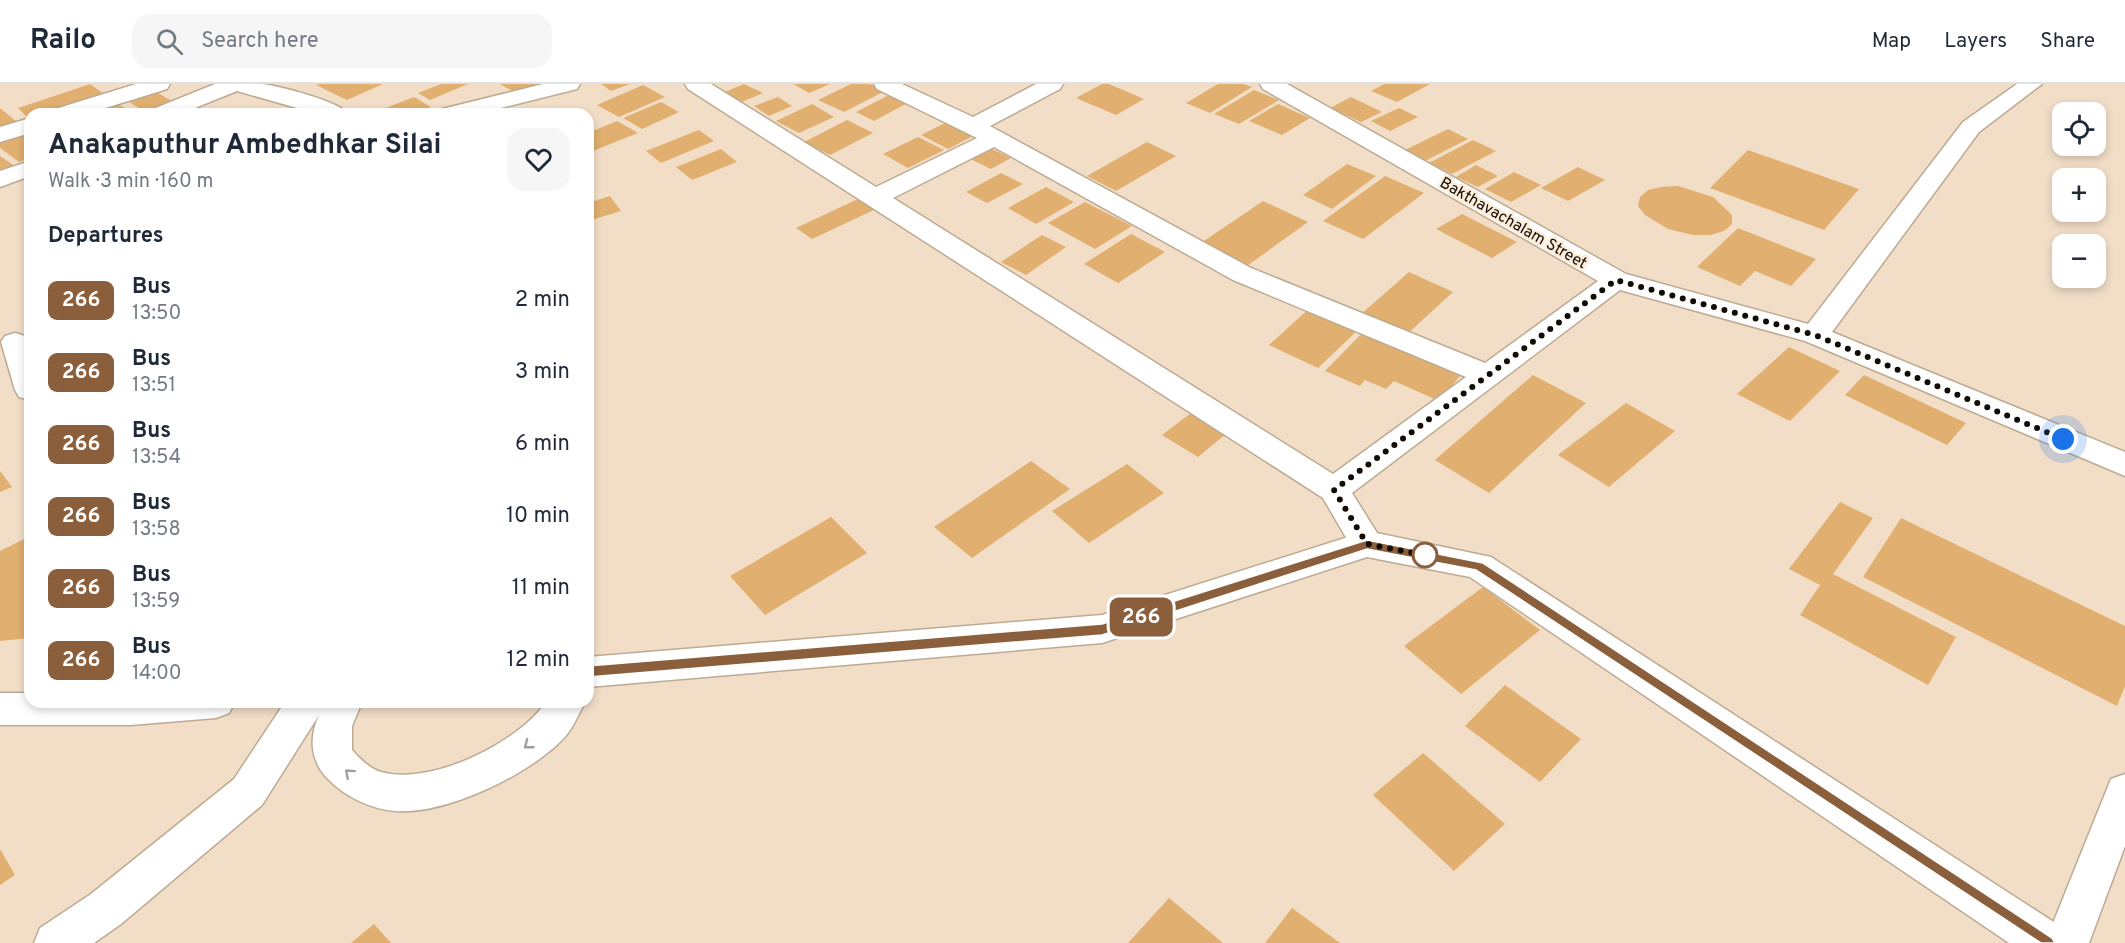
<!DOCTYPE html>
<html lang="en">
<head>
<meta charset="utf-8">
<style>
	:root { --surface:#fff; --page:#f6f6f7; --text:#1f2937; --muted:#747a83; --line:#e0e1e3 }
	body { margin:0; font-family:Overpass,sans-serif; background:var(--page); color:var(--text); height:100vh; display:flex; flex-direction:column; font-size:22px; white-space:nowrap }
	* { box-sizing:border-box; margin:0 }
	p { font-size:20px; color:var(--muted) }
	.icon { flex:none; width:33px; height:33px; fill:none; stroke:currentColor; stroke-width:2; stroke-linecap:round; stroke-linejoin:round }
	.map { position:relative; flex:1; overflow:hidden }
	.side { position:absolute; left:24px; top:24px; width:570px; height:600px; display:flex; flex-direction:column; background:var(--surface); border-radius:18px; box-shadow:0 3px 9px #0003 }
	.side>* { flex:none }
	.badge { padding:0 12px; border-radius:9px; font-size:21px; line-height:39px }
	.fabs { position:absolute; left:2052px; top:18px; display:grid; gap:12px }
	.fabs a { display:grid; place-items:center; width:54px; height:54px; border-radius:12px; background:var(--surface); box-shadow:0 3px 9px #0003; font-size:30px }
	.you { position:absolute; width:30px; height:30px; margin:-15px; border:4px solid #fff; border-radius:50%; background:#1a73e8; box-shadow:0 0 0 9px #1a73e833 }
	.map>.badge { position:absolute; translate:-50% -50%; box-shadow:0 0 0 3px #fff }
	h2 { padding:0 24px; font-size:22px; line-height:54px }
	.round { display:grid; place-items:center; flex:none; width:63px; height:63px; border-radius:18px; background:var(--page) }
	.headline { display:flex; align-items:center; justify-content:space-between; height:102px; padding:0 24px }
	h1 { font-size:28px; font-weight:700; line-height:45px }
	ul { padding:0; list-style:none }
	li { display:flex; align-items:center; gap:18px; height:72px; padding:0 24px }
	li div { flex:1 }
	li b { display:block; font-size:22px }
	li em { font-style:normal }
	li .badge { min-width:66px; font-weight:700; text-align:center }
	header { display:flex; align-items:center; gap:36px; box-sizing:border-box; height:84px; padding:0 30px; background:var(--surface); border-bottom:2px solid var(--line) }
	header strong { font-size:28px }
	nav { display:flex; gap:33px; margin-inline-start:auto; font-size:21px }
	.search { width:420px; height:54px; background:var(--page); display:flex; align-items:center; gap:15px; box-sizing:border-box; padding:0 21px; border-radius:18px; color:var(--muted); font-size:22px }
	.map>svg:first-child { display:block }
	.building { fill:#e1af6f }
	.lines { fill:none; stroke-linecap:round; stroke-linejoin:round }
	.minor-casing { stroke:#bdaa93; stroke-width:3 }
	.major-casing { stroke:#bdaa93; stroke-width:3 }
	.minor { fill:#fff; fill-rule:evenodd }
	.major { fill:#fff; fill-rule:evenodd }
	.oneway { stroke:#a19e9b }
	.line { fill:#8b5e3c; stroke:#fff; stroke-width:1.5 }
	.walk { stroke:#130c05; stroke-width:6; stroke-dasharray:0 10.8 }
	.stop-dot { fill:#fff; stroke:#8b5e3c; stroke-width:3 }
	.labels { text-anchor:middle; stroke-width:5; stroke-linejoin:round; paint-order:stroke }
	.street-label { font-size:16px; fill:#130c05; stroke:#fcecd9 }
</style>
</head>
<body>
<header>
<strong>Railo</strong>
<div class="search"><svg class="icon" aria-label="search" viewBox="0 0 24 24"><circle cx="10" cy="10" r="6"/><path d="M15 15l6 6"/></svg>Search here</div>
<nav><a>Map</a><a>Layers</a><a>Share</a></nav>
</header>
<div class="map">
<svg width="2125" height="859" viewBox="0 0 2125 859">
	<rect width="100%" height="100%" fill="#f2dec7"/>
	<!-- building -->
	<g class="building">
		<path d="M90,0L104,10L44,30H30V36L18,24Z"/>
		<path d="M320,0H383L347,16L316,1Z"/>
		<path d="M441,0H468L430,16L418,9Z"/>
		<path d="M500,0H536L516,9Z"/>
		<path d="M601,0H630L611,7Z"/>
		<path d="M744,0L763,9L737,20L720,10Z"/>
		<path d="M793,0H830L809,9Z"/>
		<path d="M851,0H870L885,7L844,28L818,16Z"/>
		<path d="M1102,0H1109L1144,15L1116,31L1076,14Z"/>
		<path d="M1218,0H1244L1252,3L1210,29L1186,19Z"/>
		<path d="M1384,0H1430L1397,18L1371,7Z"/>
		<path d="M643,1L665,13L619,33L597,21Z"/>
		<path d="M153,6L175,19L148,30L126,16Z"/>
		<path d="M1254,6L1279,16L1239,40L1214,30Z"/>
		<path d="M895,8L913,16L874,37L856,28Z"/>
		<path d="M414,13L431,23L413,30H391L383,25Z"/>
		<path d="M778,13L792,22L769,32L754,22Z"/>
		<path d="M1351,13L1382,28L1361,38L1330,24Z"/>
		<path d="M661,18L679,28L642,45L623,34Z"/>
		<path d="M118,20L135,30H92Z"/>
		<path d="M812,20L834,33L799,49L776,37Z"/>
		<path d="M1278,20L1310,34L1282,51L1249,37Z"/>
		<path d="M0,24L17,38L0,44Z"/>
		<path d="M1399,24L1418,33L1390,47L1371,37Z"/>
		<path d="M847,36L873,49L830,71L804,58Z"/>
		<path d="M617,37L638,49L588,69V49Z"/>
		<path d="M949,37L975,51L948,65L921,51Z"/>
		<path d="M1448,45L1468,55L1423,78L1403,67Z"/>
		<path d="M30,46V74L19,78L0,64V57Z"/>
		<path d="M699,46L714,57L661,79L646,67Z"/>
		<path d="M918,53L944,66L908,84L883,70Z"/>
		<path d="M1473,56L1496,67L1452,90L1429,79Z"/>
		<path d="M1147,58L1176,72L1116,107L1087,92Z"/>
		<path d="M986,62L1011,74L991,85L966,73Z"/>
		<path d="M721,65L737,78L692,96L676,83Z"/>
		<path d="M1748,66L1859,105L1824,146L1710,104Z"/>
		<path d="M0,72L16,83L0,89Z"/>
		<path d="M1347,80L1376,92L1332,125L1303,111Z"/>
		<path d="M1476,81L1498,92L1478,103L1456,93Z"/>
		<path d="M1578,83L1605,96L1568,117L1541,104Z"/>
		<path d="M1514,88L1541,101L1511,118L1485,105Z"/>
		<path d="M1001,89L1023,100L987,119L966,108Z"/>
		<path d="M1385,92L1424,109L1363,155L1323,137Z"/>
		<path d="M1678,102L1713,113L1732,131V140L1724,147L1711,151H1693L1668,145L1645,131L1638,122L1640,113L1648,106L1661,103Z"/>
		<path d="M1046,103L1074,118L1036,140L1008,124Z"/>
		<path d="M610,112L621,127L588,137V119Z"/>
		<path d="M860,114L876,125L812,155L796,144Z"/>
		<path d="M1263,117L1308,138L1244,184L1198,161Z"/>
		<path d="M1085,118L1132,142L1095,165L1048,139Z"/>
		<path d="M1462,130L1517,158L1492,174L1436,145Z"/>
		<path d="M1738,144L1816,175L1791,202L1755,187L1740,202L1697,183Z"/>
		<path d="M1131,150L1165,168L1118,199L1084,180Z"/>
		<path d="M1042,151L1066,163L1026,191L1001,178Z"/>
		<path d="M1409,188L1453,208L1405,252L1360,231Z"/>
		<path d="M1312,222L1360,244L1318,284L1269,261Z"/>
		<path d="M1366,245L1464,287L1439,317L1394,297L1386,305L1365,296L1360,302L1325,287Z"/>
		<path d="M1789,263L1840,287L1790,337L1737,310Z"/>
		<path d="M1533,291L1586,319L1489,409L1435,376Z"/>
		<path d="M1864,291L1966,339L1947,361L1845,311Z"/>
		<path d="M1626,319L1675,347L1609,403L1558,371Z"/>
		<path d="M1191,329L1226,350L1198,373L1162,351Z"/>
		<path d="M1031,377L1070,405L972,474L934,443Z"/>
		<path d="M1127,380L1164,409L1089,459L1052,427Z"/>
		<path d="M0,387L12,403L0,408Z"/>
		<path d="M1840,418L1873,434L1833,490L1956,553L1928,601L1800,531L1820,501L1789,485Z"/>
		<path d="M831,433L867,469L765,531L730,492Z"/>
		<path d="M1901,434L2125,542V602L2117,622L1863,493Z"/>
		<path d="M30,452V554L0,557V467Z"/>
		<path d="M1483,503L1540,546L1461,610L1404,562Z"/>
		<path d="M1505,601L1581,655L1540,698L1465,642Z"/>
		<path d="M1423,669L1505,740L1454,787L1373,711Z"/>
		<path d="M0,765L15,791L0,801Z"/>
		<path d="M1169,814L1223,859H1128Z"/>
		<path d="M1292,824L1340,859H1265Z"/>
		<path d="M374,840L391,859H351Z"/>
	</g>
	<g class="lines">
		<!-- minor casing -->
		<g class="minor-casing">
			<g id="minor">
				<path d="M136,0H170L167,5L86,30H52L55,25Z"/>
				<path d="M215,0C230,0 247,0 262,0C279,2 339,17 348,30H318L237,7L180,30H150L153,25Z"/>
				<path d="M543,0H580L577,5L477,30H439L442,25Z"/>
				<path d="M685,0H711L876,103L977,54L877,5L874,0H902L973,33L1036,0H1063L1060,5L990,42L1251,184L1485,279L1598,197L1263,5L1260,0H1287L1626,190L1808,240L1963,38L2017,0H2042L1979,48L1832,248L2125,368V392L1805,257L1620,206L1352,409L1384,460L1379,469L1367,473L1355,469L1323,414L688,5ZM994,63L1233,196L1466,293L1333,390L893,114Z"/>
				<path d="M30,34V49L0,58V43Z"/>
				<path d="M30,77V92L0,103V87Z"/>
				<path d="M15,249L25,252L30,260V316L19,313L15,306L1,258L5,252Z"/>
				<path d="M285,618H362L352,642V666C360,675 370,685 381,688C431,702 518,659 546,618H585C578,631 572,647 561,657C526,692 445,731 395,727C370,725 344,712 327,694C310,676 309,653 319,631L262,721L121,840L94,859H34L40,844L91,810L234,695Z"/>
				<path d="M2125,690V762L2089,859H2045L2111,695Z"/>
			</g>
		</g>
		<!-- major casing -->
		<g class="major-casing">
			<g id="major">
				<path d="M1367,447L1491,473L2063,844L2069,859H2009L1470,493L1367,473L1102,559L588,603V573L1102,531Z"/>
				<path d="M0,609H30V618H235L229,629L216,634L131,641H0Z"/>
			</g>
		</g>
		<!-- minor -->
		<use href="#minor" class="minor"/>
		<!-- major -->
		<use href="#major" class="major"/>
	</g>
	<!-- one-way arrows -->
	<defs><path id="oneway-chevron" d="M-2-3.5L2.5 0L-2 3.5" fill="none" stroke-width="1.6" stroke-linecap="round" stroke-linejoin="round" transform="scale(1.5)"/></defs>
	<g class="oneway">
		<use href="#oneway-chevron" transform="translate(528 661) rotate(142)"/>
		<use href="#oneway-chevron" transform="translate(349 689) rotate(-138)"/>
	</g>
	<!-- line -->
	<path class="line" d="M1367,456L1483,479L2052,854L2055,859H2041L1476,486L1367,465L1102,551L588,593L581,587L588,582L1102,540Z"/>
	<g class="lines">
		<!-- walk -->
		<path class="walk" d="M1425,471L1434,473L1367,460L1334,406L1616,196L1815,251L2063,355"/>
	</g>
	<!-- markers -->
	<circle class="stop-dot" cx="1425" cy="471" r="12"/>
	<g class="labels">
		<!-- street labels -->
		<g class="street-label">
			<text transform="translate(1514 138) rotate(30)" y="6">Bakthavachalam Street</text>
		</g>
	</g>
</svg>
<div class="fabs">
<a><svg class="icon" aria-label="locate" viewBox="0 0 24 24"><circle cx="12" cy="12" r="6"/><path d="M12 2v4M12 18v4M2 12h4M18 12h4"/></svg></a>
<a>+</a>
<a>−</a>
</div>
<div class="you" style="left:2063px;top:355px"></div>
<b class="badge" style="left:1141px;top:533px;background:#8b5e3c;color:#fff">266</b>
<section class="side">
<div class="headline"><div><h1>Anakaputhur Ambedhkar Silai</h1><p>Walk · 3 min · 160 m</p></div><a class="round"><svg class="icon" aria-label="heart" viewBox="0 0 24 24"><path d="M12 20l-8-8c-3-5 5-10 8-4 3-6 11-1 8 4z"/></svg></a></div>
<h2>Departures</h2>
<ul>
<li><span class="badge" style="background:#8b5e3c;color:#fff">266</span><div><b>Bus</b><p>13:50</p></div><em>2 min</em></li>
<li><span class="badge" style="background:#8b5e3c;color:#fff">266</span><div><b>Bus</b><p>13:51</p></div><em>3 min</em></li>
<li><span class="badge" style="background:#8b5e3c;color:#fff">266</span><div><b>Bus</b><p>13:54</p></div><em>6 min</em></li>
<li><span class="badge" style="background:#8b5e3c;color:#fff">266</span><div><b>Bus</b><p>13:58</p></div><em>10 min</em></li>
<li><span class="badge" style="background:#8b5e3c;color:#fff">266</span><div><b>Bus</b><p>13:59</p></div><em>11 min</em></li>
<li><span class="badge" style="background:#8b5e3c;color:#fff">266</span><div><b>Bus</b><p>14:00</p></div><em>12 min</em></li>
</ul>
</section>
</div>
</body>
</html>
